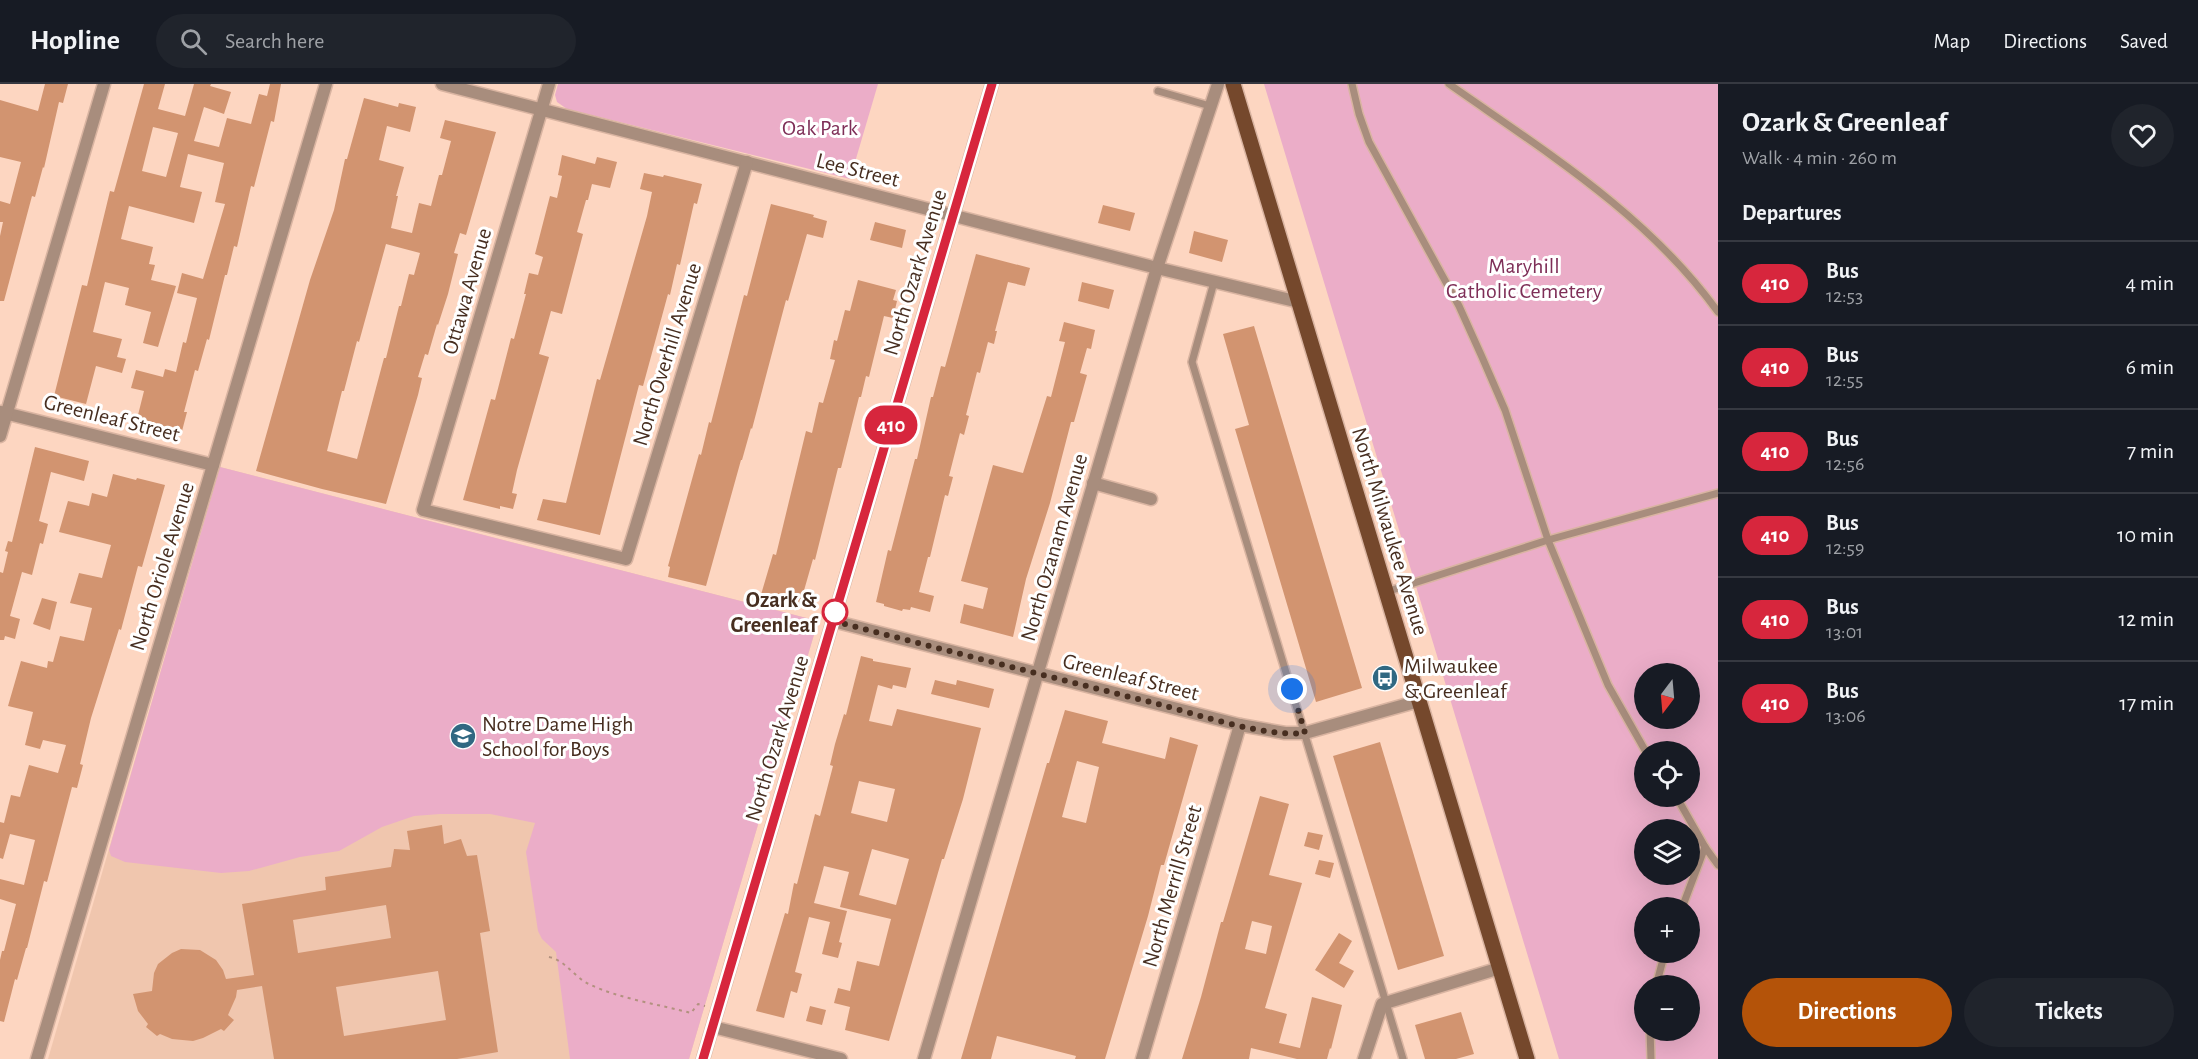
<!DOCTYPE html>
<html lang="en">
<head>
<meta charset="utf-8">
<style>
	:root { --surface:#171b24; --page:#20242c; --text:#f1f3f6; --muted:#9ea1a6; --line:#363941; --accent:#b45309 }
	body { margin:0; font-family:"Alegreya Sans",sans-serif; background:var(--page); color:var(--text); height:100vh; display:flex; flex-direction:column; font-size:22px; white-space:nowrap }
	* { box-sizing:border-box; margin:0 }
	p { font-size:20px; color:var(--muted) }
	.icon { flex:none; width:33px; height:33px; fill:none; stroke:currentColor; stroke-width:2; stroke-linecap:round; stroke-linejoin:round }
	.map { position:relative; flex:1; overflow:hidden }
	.panel { display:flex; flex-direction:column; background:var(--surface); width:480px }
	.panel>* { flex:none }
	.badge { padding:0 12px; border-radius:20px; font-size:21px; line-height:39px }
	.needle { width:39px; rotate:196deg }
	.fabs { position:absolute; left:1634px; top:579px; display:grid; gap:12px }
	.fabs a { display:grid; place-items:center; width:66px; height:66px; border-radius:50%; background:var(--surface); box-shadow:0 6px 24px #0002; font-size:30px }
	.you { position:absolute; width:30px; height:30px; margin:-15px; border:4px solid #fff; border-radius:50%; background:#1a73e8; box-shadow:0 0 0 9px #1a73e833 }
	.map>.badge { position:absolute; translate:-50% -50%; box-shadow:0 0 0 3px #fff }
	h2 { padding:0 24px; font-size:22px; line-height:54px }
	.round { display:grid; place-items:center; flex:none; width:63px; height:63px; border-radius:32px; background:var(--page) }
	.summary { display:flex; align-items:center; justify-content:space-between; height:102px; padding:0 24px }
	h1 { font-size:28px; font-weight:700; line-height:45px }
	.action { display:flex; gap:12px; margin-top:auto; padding:12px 24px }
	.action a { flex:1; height:69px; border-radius:36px; background:var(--accent); color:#fff; font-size:24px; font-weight:700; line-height:69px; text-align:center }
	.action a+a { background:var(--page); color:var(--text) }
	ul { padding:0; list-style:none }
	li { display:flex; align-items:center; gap:18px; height:84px; padding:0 24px; border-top:2px solid var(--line) }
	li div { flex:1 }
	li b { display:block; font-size:22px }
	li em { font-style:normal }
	li .badge { min-width:66px; font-weight:700; text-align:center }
	header { display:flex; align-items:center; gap:36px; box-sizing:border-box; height:84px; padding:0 30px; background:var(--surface); border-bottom:2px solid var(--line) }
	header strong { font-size:28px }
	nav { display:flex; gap:33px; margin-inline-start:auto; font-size:21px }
	.search { width:420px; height:54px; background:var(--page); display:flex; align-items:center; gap:15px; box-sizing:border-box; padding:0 21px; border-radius:33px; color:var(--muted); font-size:22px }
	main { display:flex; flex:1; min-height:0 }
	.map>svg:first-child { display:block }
	.built { fill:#f0c6ae }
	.green { fill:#ebadc8; fill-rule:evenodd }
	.building { fill:#d29470; fill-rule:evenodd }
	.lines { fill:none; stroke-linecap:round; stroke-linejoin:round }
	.service-casing { stroke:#d9b4a1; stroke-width:10 }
	.minor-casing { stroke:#d9b4a1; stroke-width:15 }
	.primary-casing { stroke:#d9b4a1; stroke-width:18 }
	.path { stroke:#b2917f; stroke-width:2; stroke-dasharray:3 4.5; stroke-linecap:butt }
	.service { stroke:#a88d7d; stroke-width:7 }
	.minor { stroke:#a88d7d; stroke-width:12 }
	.primary { stroke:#75482c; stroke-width:15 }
	.line-casing { stroke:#fff; stroke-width:14 }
	.line { stroke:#d7263d; stroke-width:9 }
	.walk { stroke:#472e20; stroke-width:6; stroke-dasharray:0 10.8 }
	.stop-dot { fill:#fff; stroke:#d7263d; stroke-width:3 }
	.labels { text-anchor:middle; stroke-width:6; stroke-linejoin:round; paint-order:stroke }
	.park-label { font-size:22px; fill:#7e2e57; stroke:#fff }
	.street-label { font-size:22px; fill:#472e20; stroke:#fff }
	.stop-label { font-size:22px; font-weight:bold; fill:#472e20; stroke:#fff; text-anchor:end }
	.poi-label { font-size:22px; fill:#472e20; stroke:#fff; text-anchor:start }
</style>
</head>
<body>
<header>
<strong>Hopline</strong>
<div class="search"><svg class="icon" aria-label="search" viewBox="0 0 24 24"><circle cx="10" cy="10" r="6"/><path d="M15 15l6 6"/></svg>Search here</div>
<nav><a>Map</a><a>Directions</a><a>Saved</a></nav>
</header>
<main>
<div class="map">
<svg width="1718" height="975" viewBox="0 0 1718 975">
	<rect width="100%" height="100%" fill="#fdd6c1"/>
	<!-- built -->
	<path class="built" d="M220,383L818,537L689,975H48Z"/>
	<!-- green -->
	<g class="green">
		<path d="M558,0H878L850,95L567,25L557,18L555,11Z"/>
		<path d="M1264,0H1718V975H1559ZM1644,590H1689V634H1644ZM1644,668H1689V712H1644ZM1644,746H1689V790H1644ZM1644,824H1689V868H1644ZM1644,902H1689V946H1644Z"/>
		<path d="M220,383L818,537L689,975H570L556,868L542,855L538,847L526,768L535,739L490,730H440L414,732L382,743L339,767L300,773L249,787L221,789L125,778L111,772L109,766Z"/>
	</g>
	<!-- building -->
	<g class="building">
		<path d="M45,0H68L63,19L59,18L44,84L43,83L35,113L32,112L4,217H0V152L3,138H0V117L10,120L21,78L0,73V16L38,27Z"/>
		<path d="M144,0H165L158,25L185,32L194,0H211L210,2L231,8L224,30L204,23L194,57L219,63L227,34L251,40L259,10L267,12L270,0H281L274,38L271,37L254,103L251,102L237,163L234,162L227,191H225L209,256L207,255L198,287L195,286L184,328H187L182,347L137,335L144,307L131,304L136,286L163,293L165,285L176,288L183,258L186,259L197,214L177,209L182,189L203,195L225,120L215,118L224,79L188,70L180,103L202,108L194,139L129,122L121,155L153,163L149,180L155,181L151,196L176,202L158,263L143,259L151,228L125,221L129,204L105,198L93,248L122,255L117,273L126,275L122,289L96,282L86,320L54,312L82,201L87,202L110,107L114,108ZM153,43L178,49L166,93L142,87Z"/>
		<path d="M364,14L398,23L399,19L416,23L410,48L387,42L379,76L404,83L396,112H398L391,144L412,149L419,119L431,122L439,91H442L451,57L440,54L445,36L496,48L466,151L460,149L454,169L458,170L448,210L438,241L437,240L428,271L425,270L418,293L422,294L418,311L386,420L322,405L256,387L310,196L334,126L345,75H347ZM386,160L420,169L414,191L409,190L401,222H399L386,274H384L357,375L327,367L342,307H344L357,257L359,258Z"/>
		<path d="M562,71L595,80L597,73L617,78L610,104L592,100L588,116H586L577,148L583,150L562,230L551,227L539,270L549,273L517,386L512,409L517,410L513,425L500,422V425L463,416L491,315L495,316L511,254L514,255L526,210H524L529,189L538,191L543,173L535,170L550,112L557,114L562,92L558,91Z"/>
		<path d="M644,89L663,93L664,91L702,100L697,120L694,119L680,181L677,180L670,211L668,210L643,302L639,301L600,451L537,436L543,415L566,419L597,295L600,296L647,132L652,108L640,105Z"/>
		<path d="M771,120L814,131L813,133L827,137L823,154L807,150L788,217L786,216L752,345L751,344L742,376H741L706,502L668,493L670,483L668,482L699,370L701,371L709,338L711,339L744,211L747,212Z"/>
		<path d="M1103,121L1135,129L1130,147L1098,139Z"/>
		<path d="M875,138L906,146L902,164L870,156Z"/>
		<path d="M1194,147L1228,156L1222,178L1189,169Z"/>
		<path d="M976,170L1030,184L1025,202L1008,198L995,247H997L994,260L988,258L980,289L977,288L966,331L969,332L964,351L960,349L949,392L953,393L948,412L945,411L930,473H928L919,508L934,512L930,528L911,523L910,526L903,525L902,527L884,522V520L876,518L888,466L891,467L915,375H917L931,313H933L941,282L945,283Z"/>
		<path d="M858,196L896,206L893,216L897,217L893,234L884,232L869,293L866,292L861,313H859L841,384H838L815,476L813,475L799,524L760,514L773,470L776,471L806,347L812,349L819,318L823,319L835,276L830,275L834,256L837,257L845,226L850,227Z"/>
		<path d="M1082,198L1114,206L1109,225L1078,217Z"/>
		<path d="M1064,238L1095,246L1091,265L1087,264L1080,289L1087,291L1074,338H1071L1050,419L1026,495L1013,553L960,539L964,520L983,525L988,504L961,497L993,381L1023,389L1047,312L1051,313L1065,258L1059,257Z"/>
		<path d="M1254,242L1362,604L1316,618L1235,345L1249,341L1223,250Z"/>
		<path d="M35,363L89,377L84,397L51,388L39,437L48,440L43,460L40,459L32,491L22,488L10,532L20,535L15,555L5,552L4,556H0V488L3,489L8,468L5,467L8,457L12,458Z"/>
		<path d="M113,390L136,396L137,394L165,401L142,483L138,482L121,546L119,545L91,634L80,680L83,681L77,704L72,703L47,798L44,797L27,864H26L17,896L15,895L4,938L0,937V876L2,867H4L16,820L0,815V795L24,801L35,756L10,750L3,775L0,774V738L4,739L11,711L20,713L29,681L58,689L66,661L43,656L40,665L25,661L33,628L8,622L21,577L47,584L48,577L53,578L60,552L84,557L92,524L70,519L74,506L79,489L102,494L111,461L59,448L68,417L89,422L92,409L107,413Z"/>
		<path d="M42,514L57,518L50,546L33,540Z"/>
		<path d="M861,572L873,575V577L911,584L906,604L893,601L892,605L878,601L869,637L892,642L897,625L981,644L963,715L944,775H942L889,957L845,946L850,923L834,919L838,904L850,907L857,877L879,882L891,835L840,823L849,788L824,782L814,819L847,827L839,858L842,859L838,874L822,870L830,838L809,833L795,888L802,890L797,909L791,907L784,934L756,927L785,829L788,830L794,799L797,800L815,730L820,732L833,682L830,681L835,660L844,630L846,631ZM859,697L895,705L887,738L851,729ZM872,765L909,775L896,821L859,811Z"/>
		<path d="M935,596L956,601L957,596L994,605L989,624L931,610Z"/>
		<path d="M1065,626L1108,637L1102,659L1165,675L1170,653L1198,661L1164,781H1161L1148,832L1105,975H1075L1076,972L997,952L991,975H961L1047,679H1049ZM1077,677L1099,683L1086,739L1062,733Z"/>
		<path d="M1380,658L1444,872L1398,886L1333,672Z"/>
		<path d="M1260,712L1289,720L1269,791L1302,799L1265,924L1287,930L1279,959L1300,964L1312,913L1342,921L1331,965L1330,964L1327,975H1297L1251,964L1249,975H1182L1201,913L1221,838H1223ZM1252,837L1272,842L1266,870L1245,865Z"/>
		<path d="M442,741L444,760L461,755L467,772L477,771L490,847L480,849L498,968L457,975H274L262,902L237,906L236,913L228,931L234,936L224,947L221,945L203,954L193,957L172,955L160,950L157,952L146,943L148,940L138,927L133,910L152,907L154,889L158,880L172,869L181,865L200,866L216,876L223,886L226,895L254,891L242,820L326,806L325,793L391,783L394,765L410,766L407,747ZM386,821L391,854L298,869L293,836ZM438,887L446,936L344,952L336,903Z"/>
		<path d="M1308,748L1323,751L1319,766L1304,762Z"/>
		<path d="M1319,776L1334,779L1330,794L1315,790Z"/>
		<path d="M1339,849L1352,857L1339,879L1354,887L1344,904L1315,886Z"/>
		<path d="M810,922L826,926L822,941L806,937Z"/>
		<path d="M1461,928L1474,970L1456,975H1425L1415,941Z"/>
	</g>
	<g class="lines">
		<!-- service casing -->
		<g class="service-casing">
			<g id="service">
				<path d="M1352,0L1359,30L1369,58L1459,222L1482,273L1505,326L1548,456L1608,601L1646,668"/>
				<path d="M1449,0C1546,68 1648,131 1718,228"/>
				<path d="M1158,7L1210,22"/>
				<path d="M1214,198L1192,278L1403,975"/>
				<path d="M1386,508L1548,456L1718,409"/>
				<path d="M1676,712L1705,763L1718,781"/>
				<path d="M1682,824L1705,763"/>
				<path d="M1656,902L1665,868"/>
				<path d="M1650,946L1651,975"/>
			</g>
		</g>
		<!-- minor casing -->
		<g class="minor-casing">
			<g id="minor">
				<path d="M442,0L1157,184L1299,218"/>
				<path d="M549,0L423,426L626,475L747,78"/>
				<path d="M1,328L213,381"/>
				<path d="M0,352L104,0"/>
				<path d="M1093,399L1151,415"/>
				<path d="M833,537L1240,641L1285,649H1305L1419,617"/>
				<path d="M713,943L841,975"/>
				<path d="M37,975L326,0"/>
				<path d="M703,975L992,0"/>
				<path d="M924,975L1157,184L1218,0"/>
				<path d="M1142,975L1240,641"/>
				<path d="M1364,975L1382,920L1500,884"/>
			</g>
		</g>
		<!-- primary casing -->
		<g class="primary-casing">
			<path id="primary" d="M1233,0L1527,975"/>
		</g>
		<!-- path -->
		<path class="path" d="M549,873C567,877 574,894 591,901C618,914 661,921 691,929L698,920L705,922"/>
		<!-- service -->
		<use href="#service" class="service"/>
		<!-- minor -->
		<use href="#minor" class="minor"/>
		<!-- primary -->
		<use href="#primary" class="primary"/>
	</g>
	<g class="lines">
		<!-- line casing -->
		<g class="line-casing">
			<path id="line" d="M703,975L992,0"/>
		</g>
		<!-- line -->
		<use href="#line" class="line"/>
		<!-- walk -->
		<path class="walk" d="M835,528L833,537C941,565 1050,593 1158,620C1199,631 1264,653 1305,649L1292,605"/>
	</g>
	<!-- icons -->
	<defs>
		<g id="bus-disc" transform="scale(1.35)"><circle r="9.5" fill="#306882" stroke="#fff"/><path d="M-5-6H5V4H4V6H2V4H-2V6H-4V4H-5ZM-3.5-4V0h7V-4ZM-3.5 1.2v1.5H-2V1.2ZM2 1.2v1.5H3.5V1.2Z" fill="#fff"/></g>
		<g id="school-disc" transform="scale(1.35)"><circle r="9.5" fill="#306882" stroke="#fff"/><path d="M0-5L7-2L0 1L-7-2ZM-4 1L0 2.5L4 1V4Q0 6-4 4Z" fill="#fff"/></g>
	</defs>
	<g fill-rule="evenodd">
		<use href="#bus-disc" x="1385" y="594"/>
		<use href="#school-disc" x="463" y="652"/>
	</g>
	<!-- markers -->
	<circle class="stop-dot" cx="835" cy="528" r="12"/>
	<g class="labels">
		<!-- park labels -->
		<g class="park-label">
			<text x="820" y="51">Oak Park</text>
			<text x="1524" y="189">Maryhill<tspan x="1524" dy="25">Catholic Cemetery</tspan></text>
		</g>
		<!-- street labels -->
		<g class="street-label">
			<text transform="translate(858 85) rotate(14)" y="8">Lee Street</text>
			<text transform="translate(914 188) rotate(-73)" y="8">North Ozark Avenue</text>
			<text transform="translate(466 207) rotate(-74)" y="8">Ottawa Avenue</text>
			<text transform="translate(666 270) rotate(-73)" y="8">North Overhill Avenue</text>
			<text transform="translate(112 333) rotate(14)" y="8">Greenleaf Street</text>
			<text transform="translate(1391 447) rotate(73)" y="8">North Milwaukee Avenue</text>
			<text transform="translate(1053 463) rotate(-74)" y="8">North Ozanam Avenue</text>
			<text transform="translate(161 482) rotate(-73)" y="8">North Oriole Avenue</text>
			<text transform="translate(1131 592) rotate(14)" y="8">Greenleaf Street</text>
			<text transform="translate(776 654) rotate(-73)" y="8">North Ozark Avenue</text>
			<text transform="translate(1171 802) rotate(-74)" y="8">North Merrill Street</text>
		</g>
		<!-- stop labels -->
		<g class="stop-label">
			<text x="817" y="523">Ozark &amp;<tspan x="817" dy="25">Greenleaf</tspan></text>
		</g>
		<!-- poi labels -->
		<g class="poi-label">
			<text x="1404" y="589">Milwaukee<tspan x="1404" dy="25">&amp; Greenleaf</tspan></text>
			<text x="482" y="647">Notre Dame High<tspan x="482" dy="25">School for Boys</tspan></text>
		</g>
	</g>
</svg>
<div class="fabs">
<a><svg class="needle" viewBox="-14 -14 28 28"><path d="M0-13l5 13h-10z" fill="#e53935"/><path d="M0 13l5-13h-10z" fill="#9ea1a6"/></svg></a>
<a><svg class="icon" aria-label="locate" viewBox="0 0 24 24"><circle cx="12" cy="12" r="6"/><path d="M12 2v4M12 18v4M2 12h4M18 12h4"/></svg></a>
<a><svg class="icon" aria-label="layers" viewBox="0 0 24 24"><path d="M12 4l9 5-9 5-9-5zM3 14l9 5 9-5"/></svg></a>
<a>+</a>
<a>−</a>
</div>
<div class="you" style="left:1292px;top:605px"></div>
<b class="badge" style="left:891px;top:341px;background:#d7263d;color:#fff">410</b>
</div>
<section class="panel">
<div class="summary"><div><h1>Ozark &amp; Greenleaf</h1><p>Walk · 4 min · 260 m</p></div><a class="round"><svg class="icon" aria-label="heart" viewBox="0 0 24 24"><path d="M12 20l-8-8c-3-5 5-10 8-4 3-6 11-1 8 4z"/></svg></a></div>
<h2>Departures</h2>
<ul>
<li><span class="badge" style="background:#d7263d;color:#fff">410</span><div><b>Bus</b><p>12:53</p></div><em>4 min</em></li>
<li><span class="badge" style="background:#d7263d;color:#fff">410</span><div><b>Bus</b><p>12:55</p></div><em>6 min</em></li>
<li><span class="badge" style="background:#d7263d;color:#fff">410</span><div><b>Bus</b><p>12:56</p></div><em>7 min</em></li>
<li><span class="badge" style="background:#d7263d;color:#fff">410</span><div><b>Bus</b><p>12:59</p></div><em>10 min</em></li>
<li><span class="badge" style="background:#d7263d;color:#fff">410</span><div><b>Bus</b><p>13:01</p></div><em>12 min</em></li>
<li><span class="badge" style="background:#d7263d;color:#fff">410</span><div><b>Bus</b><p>13:06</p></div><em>17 min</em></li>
</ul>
<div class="action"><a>Directions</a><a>Tickets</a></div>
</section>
</main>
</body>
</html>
